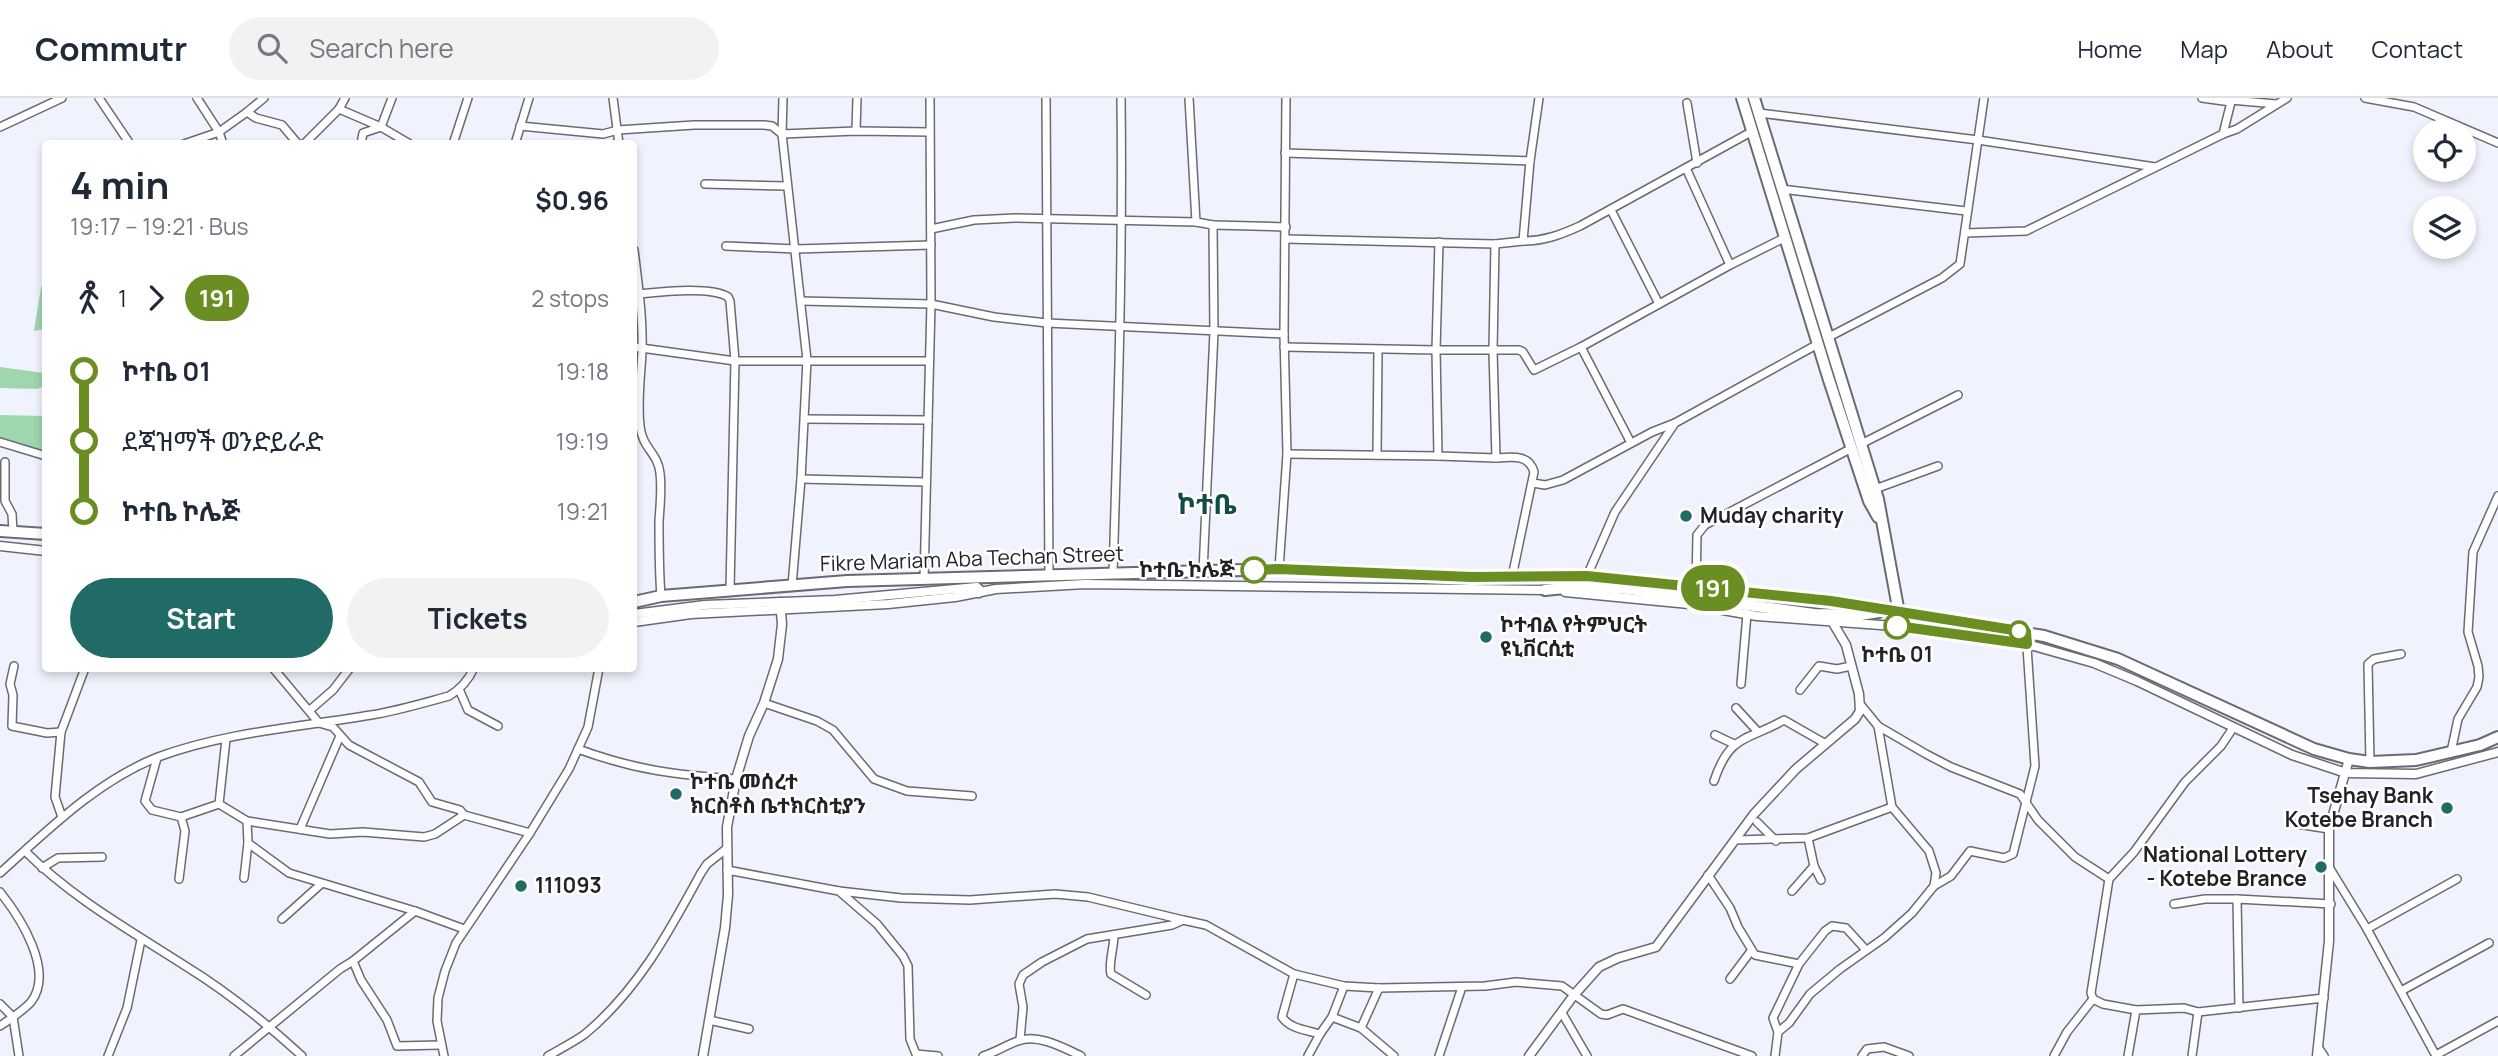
<!DOCTYPE html>
<html lang="en">
<head>
<meta charset="utf-8">
<style>
	:root { --surface:#fff; --page:#f2f2f3; --text:#1f2937; --muted:#747a83; --line:#e0e1e3; --accent:#216b66 }
	body { margin:0; font-family:Manrope,"Noto Sans Ethiopic",sans-serif; background:var(--page); color:var(--text); height:100vh; display:flex; flex-direction:column; font-size:26px; white-space:nowrap }
	* { box-sizing:border-box; margin:0 }
	p { font-size:23px; color:var(--muted) }
	.icon { flex:none; width:38px; height:38px; fill:none; stroke:currentColor; stroke-width:2; stroke-linecap:round; stroke-linejoin:round }
	.map { position:relative; flex:1; overflow:hidden }
	.sheet { position:absolute; left:42px; top:42px; width:595px; height:532px; display:flex; flex-direction:column; background:var(--surface); border-radius:7px; box-shadow:0 4px 10px #0003 }
	.sheet>* { flex:none }
	.badge { padding:0 14px; border-radius:23px; font-size:24px; line-height:46px }
	.buttons { position:absolute; left:2413px; top:21px; display:grid; gap:14px }
	.buttons a { display:grid; place-items:center; width:63px; height:63px; border-radius:50%; background:var(--surface); box-shadow:0 4px 10px #0003; font-size:35px }
	.map>.badge { position:absolute; translate:-50% -50%; box-shadow:0 0 0 4px #fff }
	.legs { display:flex; align-items:center; gap:10px; height:77px; padding:0 28px; font-size:23px }
	.legs p { margin-inline-start:auto }
	.summary { display:flex; align-items:center; justify-content:space-between; height:119px; padding:0 28px }
	h1 { font-size:38px; font-weight:700; line-height:52px }
	.primary-button { display:flex; gap:14px; margin-top:auto; padding:14px 28px }
	.primary-button a { flex:1; height:80px; border-radius:42px; background:var(--accent); color:#fff; font-size:28px; font-weight:700; line-height:80px; text-align:center }
	.primary-button a+a { background:var(--page); color:var(--text) }
	ul { padding:0 28px; list-style:none }
	li { display:flex; align-items:center; gap:24px; height:70px; font-size:26px }
	li i { display:grid; place-items:center; width:10px; height:100%; margin:0 9px; background:currentColor }
	li i::after { content:''; width:18px; height:18px; margin:-9px; border:5px solid; border-radius:50%; background:var(--surface) }
	li p { margin-inline-start:auto }
	li:first-child i { background:linear-gradient(#0000 50%,currentColor 0) }
	li:last-child i { background:linear-gradient(currentColor 50%,#0000 0) }
	header { display:flex; align-items:center; gap:42px; box-sizing:border-box; height:98px; padding:0 35px; background:var(--surface); border-bottom:2px solid var(--line) }
	header strong { font-size:33px }
	nav { display:flex; gap:38px; margin-inline-start:auto; font-size:24px }
	.search { width:490px; height:63px; background:var(--page); display:flex; align-items:center; gap:18px; box-sizing:border-box; padding:0 24px; border-radius:38px; color:var(--muted); font-size:26px }
	.map>svg:first-child { display:block }
	.green { fill:#9ed6af }
	.lines { fill:none; stroke-linecap:round; stroke-linejoin:round }
	.minor-casing { stroke:#696b74; stroke-width:10 }
	.tertiary-casing { stroke:#696b74; stroke-width:11 }
	.primary-casing { stroke:#696b74; stroke-width:14 }
	.minor { stroke:#fff; stroke-width:7 }
	.tertiary { stroke:#fff; stroke-width:8 }
	.primary { stroke:#fff; stroke-width:10 }
	.line-1-casing { stroke:#fff; stroke-width:16 }
	.line-1 { stroke:#6b8e23; stroke-width:10 }
	.poi-dot { fill:#216b66; stroke:#fff; stroke-width:2.5 }
	.stop-1-dot { fill:#fff; stroke:#6b8e23; stroke-width:3.5 }
	.labels { text-anchor:middle; stroke-width:5; stroke-linejoin:round; paint-order:stroke }
	.poi-label { font-size:21px; font-weight:bold; fill:#222327; stroke:#fff; text-anchor:start }
	.street-label { font-size:21px; fill:#222327; stroke:#fff }
	.stop-label { font-size:21px; font-weight:bold; fill:#222327; stroke:#fff; text-anchor:end }
	.district-label { font-size:28px; font-weight:bold; fill:#104d49; stroke:#fff }
</style>
</head>
<body>
<header>
<strong>Commutr</strong>
<div class="search"><svg class="icon" aria-label="search" viewBox="0 0 24 24"><circle cx="10" cy="10" r="6"/><path d="M15 15l6 6"/></svg>Search here</div>
<nav><a>Home</a><a>Map</a><a>About</a><a>Contact</a></nav>
</header>
<div class="map">
<svg width="2498" height="958" viewBox="0 0 2498 958">
	<rect width="100%" height="100%" fill="#f0f2fd"/>
	<!-- green -->
	<g class="green">
		<path d="M45,186V231L34,233L41,189Z"/>
		<path d="M0,269L44,275L45,288L37,291L0,290Z"/>
		<path d="M0,317L43,318L45,321V355L0,340Z"/>
	</g>
	<g class="lines">
		<!-- minor casing -->
		<g class="minor-casing">
			<g id="minor">
				<path d="M99,0L130,46"/>
				<path d="M197,0L219,34L223,46"/>
				<path d="M264,0L247,14L256,20L282,27L298,46"/>
				<path d="M613,0L619,46"/>
				<path d="M783,0L782,36L856,33L930,34"/>
				<path d="M1046,0L1049,478"/>
				<path d="M1189,0L1196,124"/>
				<path d="M2202,0L2231,4"/>
				<path d="M2365,0L2414,9L2498,45"/>
				<path d="M2231,2L2276,6"/>
				<path d="M1687,5L1697,65"/>
				<path d="M339,11L381,29L410,46"/>
				<path d="M1759,15L1978,42L2155,69"/>
				<path d="M520,28L603,36L618,32L694,27H764L772,28L782,36L807,262L801,381L792,488"/>
				<path d="M0,29L62,0"/>
				<path d="M856,33L857,0"/>
				<path d="M2223,36L2232,0"/>
				<path d="M184,46L219,34L247,14"/>
				<path d="M304,46L339,11L345,0"/>
				<path d="M361,46L363,35L381,29L392,0"/>
				<path d="M453,46L468,0"/>
				<path d="M515,46L529,0"/>
				<path d="M1285,55L1530,63"/>
				<path d="M1686,70L1730,167"/>
				<path d="M705,86L787,88"/>
				<path d="M1781,91L1966,113"/>
				<path d="M1611,112L1659,206"/>
				<path d="M1213,127L1286,129"/>
				<path d="M931,131L974,122L1015,120L1196,124L1213,127L1214,234L1203,474"/>
				<path d="M1965,135L2026,133L2223,36L2237,31L2287,0"/>
				<path d="M1285,141L1495,146L1523,143L1530,63L1539,0"/>
				<path d="M1523,143C1544,143 1560,137 1580,128L1751,34"/>
				<path d="M1495,146L1493,253L1496,360C1512,359 1529,356 1534,374L1512,479"/>
				<path d="M726,148L796,151L931,147"/>
				<path d="M634,152C638,185 643,220 642,253C641,278 637,302 640,328C642,350 658,355 660,375C662,391 660,408 659,423C659,448 659,473 661,498"/>
				<path d="M639,196C660,194 711,188 728,199L730,203L735,263L730,491"/>
				<path d="M801,203L931,206L994,219L1047,225L1284,236"/>
				<path d="M1827,240L1942,180L1960,166L1984,0"/>
				<path d="M634,249L735,263H929"/>
				<path d="M1284,249L1436,252L1439,144"/>
				<path d="M805,321L928,322"/>
				<path d="M0,344L46,358"/>
				<path d="M1631,345L1581,249L1730,167L1784,140"/>
				<path d="M1861,346L1958,297"/>
				<path d="M1287,356L1438,358"/>
				<path d="M1377,357L1378,252"/>
				<path d="M1496,360L1438,358L1436,252H1519L1523,254L1534,272L1581,249"/>
				<path d="M5,364V403L12,416L13,434"/>
				<path d="M801,381L926,384"/>
				<path d="M1533,385L1545,387L1563,382L1652,334L1675,325"/>
				<path d="M1875,391L1938,368"/>
				<path d="M1279,471L1287,356L1284,236L1286,0"/>
				<path d="M1113,475C1118,316 1123,159 1121,0"/>
				<path d="M1587,478L1615,414L1675,325L1818,246"/>
				<path d="M924,482L931,206L930,0"/>
				<path d="M1696,488L1697,437L1705,427L1852,350"/>
				<path d="M14,568L10,586L13,597L12,628L47,635L61,634"/>
				<path d="M273,570L319,625L333,629L349,647L419,684L432,704L460,712L464,717L530,735"/>
				<path d="M1741,586L1747,516"/>
				<path d="M459,591L468,612L498,628"/>
				<path d="M1800,592L1819,568L1837,571L1851,568"/>
				<path d="M764,605L817,623L833,632L874,681L907,693L972,698"/>
				<path d="M1860,606L1878,628L1926,656L1951,669L2020,696L2038,722L2075,759L2109,781"/>
				<path d="M1736,610L1758,634"/>
				<path d="M310,612L333,592L350,570"/>
				<path d="M1715,637L1734,646"/>
				<path d="M226,641L219,706L247,723L330,736L363,734L424,739L435,736L464,717"/>
				<path d="M578,651C635,672 676,677 736,681"/>
				<path d="M2451,654L2458,621L2477,589L2479,579L2478,568L2468,534L2473,454L2498,398"/>
				<path d="M157,660L145,703L152,712L181,719L219,706"/>
				<path d="M2370,664L2368,566L2374,561L2401,556"/>
				<path d="M1714,683C1730,635 1748,643 1784,622L1826,646"/>
				<path d="M62,719L55,699L61,634L85,570"/>
				<path d="M247,723L248,745L289,775L415,813"/>
				<path d="M1757,724L1776,743"/>
				<path d="M2297,726L2329,731"/>
				<path d="M300,731L340,638"/>
				<path d="M1808,740L1814,768L1821,782"/>
				<path d="M1735,742L1808,740L1892,709"/>
				<path d="M25,753C72,800 131,833 187,869C229,895 266,925 302,958"/>
				<path d="M2329,769L2367,831"/>
				<path d="M42,770L58,760L102,759"/>
				<path d="M727,772L839,793L877,826L903,858L908,868L910,941L916,956L938,958"/>
				<path d="M0,775C48,732 97,683 158,659C225,634 301,629 371,617C397,613 423,605 449,598C461,591 468,583 474,570"/>
				<path d="M1708,777L1730,810L1738,829L1755,857L1799,866L1825,833L1832,828L1846,830L1866,852"/>
				<path d="M244,780L248,745"/>
				<path d="M179,781L185,733L181,719"/>
				<path d="M1934,788L1951,778L1970,753L2004,760L2013,756L2035,668L2026,534"/>
				<path d="M839,793L901,800L970,802L1055,796L1088,799L1183,822"/>
				<path d="M1792,793L1814,768"/>
				<path d="M0,794C20,819 55,873 31,904C23,913 10,921 0,928"/>
				<path d="M2174,806L2205,801H2237"/>
				<path d="M282,821L321,786"/>
				<path d="M1114,838C1114,848 1108,868 1111,876L1146,897"/>
				<path d="M353,863L415,813L464,831"/>
				<path d="M1294,876L1282,919C1290,931 1307,932 1320,936L1308,958"/>
				<path d="M1730,881L1751,853"/>
				<path d="M1344,888L1332,919L1361,930L1394,958"/>
				<path d="M2401,893L2489,845"/>
				<path d="M0,906L13,919L19,958"/>
				<path d="M2239,910L2237,801L2331,806"/>
				<path d="M2136,912L2103,906L2093,901L2091,895L2109,781L2134,754L2185,684L2221,648L2233,630"/>
				<path d="M1562,915L1587,958"/>
				<path d="M709,922L749,931"/>
				<path d="M1361,930L1379,890"/>
				<path d="M1778,934L1773,920L1799,866"/>
				<path d="M1320,936L1332,919"/>
				<path d="M1020,942L1023,909L1019,886L1023,877L1042,864L1087,841L1172,827L1183,822L1206,827L1294,876L1344,888L1379,890L1485,888L1516,884L1562,888L1601,916L1607,917L1623,911L1752,958"/>
				<path d="M2318,949L2324,958"/>
				<path d="M2436,957L2498,923"/>
				<path d="M108,958L127,910L141,842"/>
				<path d="M234,958L340,871L353,863L361,882L387,922L397,948L440,947"/>
				<path d="M444,958L437,923L438,900L445,873L456,845L530,735L569,671L588,629L599,570"/>
				<path d="M548,958C560,951 574,944 585,936C638,892 669,834 701,775L707,766L726,751"/>
				<path d="M983,958C996,954 1006,947 1018,943C1037,935 1064,950 1081,958"/>
				<path d="M1439,958L1462,889"/>
				<path d="M1775,958L1778,934L1789,925L1810,896L1840,871L1884,840L1912,815L1934,788L1936,775L1929,753L1892,709L1878,628"/>
				<path d="M1862,958L1867,951L1884,949L1909,958"/>
				<path d="M2054,958L2067,934L2093,901"/>
				<path d="M2128,958L2136,912L2184,910L2198,914L2324,900"/>
				<path d="M2192,958L2198,914"/>
				<path d="M2436,958L2367,831L2457,781"/>
			</g>
		</g>
		<!-- tertiary casing -->
		<g class="tertiary-casing">
			<g id="tertiary">
				<path d="M0,448L46,453"/>
				<path d="M1565,494L1689,506L1757,518L1894,528L2027,546L2094,565L2137,583L2292,657L2346,675L2416,676L2498,654"/>
				<path d="M634,516L705,507L835,502L977,489L980,492L979,495"/>
				<path d="M634,524L691,516L888,506L955,499L996,491L1085,486L1549,492"/>
				<path d="M703,958L725,830L728,797L727,729L736,681L749,638L764,605L778,561L782,526L780,504"/>
				<path d="M1529,958L1574,897L1599,869L1618,860L1656,849L1754,716L1796,671L1855,621L1860,613L1859,596L1846,547L1833,525"/>
				<path d="M2317,958L2329,843V731L2349,661"/>
			</g>
		</g>
		<!-- primary casing -->
		<g class="primary-casing">
			<g id="primary">
				<path d="M1742,0L1829,282L1869,403L1878,419"/>
				<path d="M1754,0L1878,401L1899,515"/>
				<path d="M0,433L46,436"/>
				<path d="M1545,492L1585,488L1629,491L1814,516L1860,517L1879,514"/>
				<path d="M634,504L661,498L847,483L1279,471L1471,479L1587,478L1831,503L2044,538L2118,561L2314,651L2349,661L2370,664L2416,662L2480,647L2498,639"/>
			</g>
		</g>
		<!-- minor -->
		<use href="#minor" class="minor"/>
		<!-- tertiary -->
		<use href="#tertiary" class="tertiary"/>
		<!-- primary -->
		<use href="#primary" class="primary"/>
	</g>
	<g class="lines">
		<!-- line-1 casing -->
		<g class="line-1-casing">
			<path id="line-1" d="M1254,472L1279,471L1471,479L1587,478L1831,503L2026,534L2027,546L1897,528"/>
		</g>
		<!-- line-1 -->
		<use href="#line-1" class="line-1"/>
	</g>
	<!-- markers -->
	<g class="poi-dot">
		<circle cx="1686" cy="418" r="7"/>
		<circle cx="1486" cy="539" r="7"/>
		<circle cx="676" cy="696" r="7"/>
		<circle cx="2447" cy="710" r="7"/>
		<circle cx="2321" cy="769" r="7"/>
		<circle cx="521" cy="788" r="7"/>
	</g>
	<g class="stop-1-dot">
		<circle cx="1254" cy="472" r="12"/>
		<circle cx="1897" cy="528" r="12"/>
		<circle cx="2019" cy="533" r="9"/>
	</g>
	<g class="labels">
		<!-- poi labels -->
		<g class="poi-label">
			<text x="1700" y="425">Muday charity</text>
			<text x="1500" y="534">ኮተብል የትምህርት<tspan x="1500" dy="24">ዩኒቨርሲቲ</tspan></text>
			<text x="690" y="691">ኮተቤ መሰረተ<tspan x="690" dy="24">ክርስቶስ ቤተክርስቲያን</tspan></text>
			<text x="2433" y="705" text-anchor="end">Tsehay Bank<tspan x="2433" dy="24">Kotebe Branch</tspan></text>
			<text x="2307" y="764" text-anchor="end">National Lottery<tspan x="2307" dy="24">- Kotebe Brance</tspan></text>
			<text x="535" y="795">111093</text>
		</g>
		<!-- street labels -->
		<g class="street-label">
			<text transform="translate(972 461) rotate(-2)" y="7">Fikre Mariam Aba Techan Street</text>
		</g>
		<!-- stop labels -->
		<g class="stop-label">
			<text x="1235" y="479">ኮተቤ ኮሌጅ</text>
			<text x="1897" y="564" text-anchor="middle">ኮተቤ 01</text>
		</g>
		<!-- district labels -->
		<g class="district-label">
			<text x="1207" y="416">ኮተቤ</text>
		</g>
	</g>
</svg>
<div class="buttons">
<a><svg class="icon" aria-label="locate" viewBox="0 0 24 24"><circle cx="12" cy="12" r="6"/><path d="M12 2v4M12 18v4M2 12h4M18 12h4"/></svg></a>
<a><svg class="icon" aria-label="layers" viewBox="0 0 24 24"><path d="M12 4l9 5-9 5-9-5zM3 14l9 5 9-5"/></svg></a>
</div>
<b class="badge" style="left:1713px;top:490px;background:#6b8e23;color:#fff">191</b>
<section class="sheet">
<div class="summary"><div><h1>4 min</h1><p>19:17 – 19:21 · Bus</p></div><b>$0.96</b></div>
<div class="legs"><svg class="icon" aria-label="walk" viewBox="0 0 24 24"><circle cx="13" cy="4" r="2"/><path d="M13 8l-2 6 4 7M11 14l-3 7M7 12l3-4h3l4 4"/></svg>1<svg class="icon" aria-label="forward" viewBox="0 0 24 24"><path d="M9 5l7 7-7 7"/></svg><b class="badge" style="background:#6b8e23;color:#fff">191</b><p>2 stops</p></div>
<ul>
<li><i style="color:#6b8e23"></i><b>ኮተቤ 01</b><p>19:18</p></li>
<li><i style="color:#6b8e23"></i><span>ደጃዝማች ወንድይራድ</span><p>19:19</p></li>
<li><i style="color:#6b8e23"></i><b>ኮተቤ ኮሌጅ</b><p>19:21</p></li>
</ul>
<div class="primary-button"><a>Start</a><a>Tickets</a></div>
</section>
</div>
</body>
</html>
